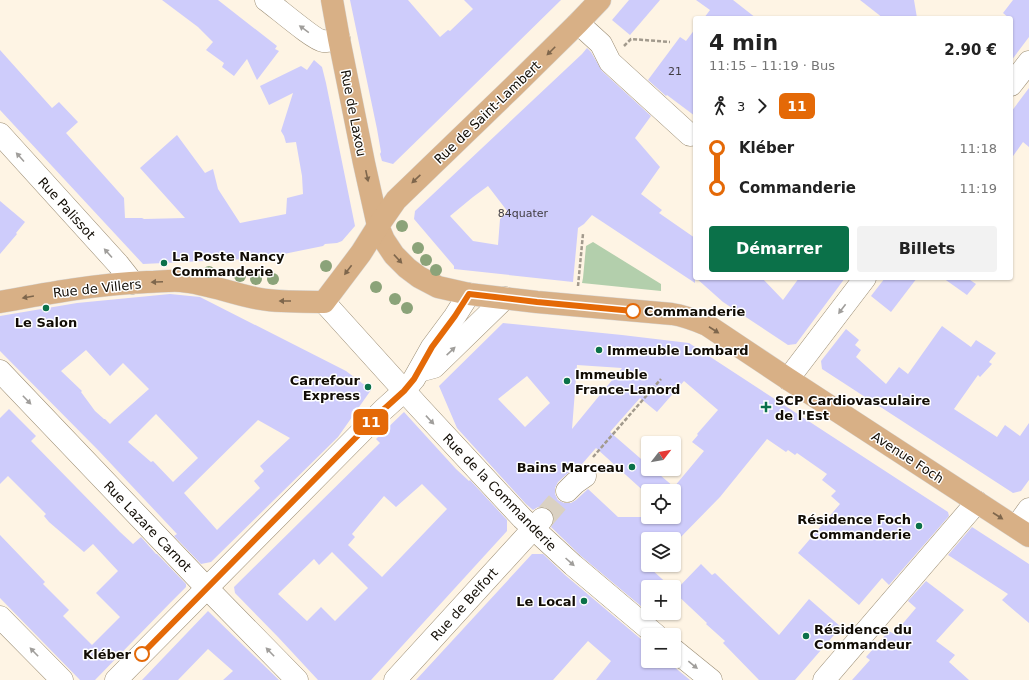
<!DOCTYPE html>
<html lang="fr">
<head>
<meta charset="utf-8">
<style>
	:root { --surface:#fff; --page:#f2f2f2; --text:#222; --muted:#767676; --accent:#0b7149 }
	body { margin:0; font-family:"DejaVu Sans",sans-serif; background:var(--page); color:var(--text); height:100vh; display:flex; flex-direction:column; font-size:15px; white-space:nowrap }
	* { box-sizing:border-box; margin:0 }
	p { font-size:13px; color:var(--muted) }
	.icon { flex:none; width:22px; height:22px; fill:none; stroke:currentColor; stroke-width:2; stroke-linecap:round; stroke-linejoin:round }
	.map { position:relative; flex:1; overflow:hidden }
	.panel { position:absolute; left:693px; top:16px; width:320px; height:264px; display:flex; flex-direction:column; background:var(--surface); border-radius:4px; box-shadow:0 1px 3px #0004 }
	.panel>* { flex:none }
	.badge { padding:0 8px; border-radius:6px; font-size:14px; line-height:26px }
	.needle { width:26px; rotate:59deg }
	.tools { position:absolute; left:641px; top:436px; display:grid; gap:8px }
	.tools a { display:grid; place-items:center; width:40px; height:40px; border-radius:4px; background:var(--surface); box-shadow:0 1px 3px #0004; font-size:20px }
	.map>.badge { position:absolute; translate:-50% -50%; box-shadow:0 0 0 2px #fff }
	.legs { display:flex; align-items:center; gap:6px; height:44px; padding:0 16px; font-size:13px }
	.legs p { margin-inline-start:auto }
	.overview { display:flex; align-items:center; justify-content:space-between; height:68px; padding:0 16px }
	h1 { font-size:22px; font-weight:700; line-height:30px }
	.action { display:flex; gap:8px; margin-top:auto; padding:8px 16px }
	.action a { flex:1; height:46px; border-radius:4px; background:var(--accent); color:#fff; font-size:16px; font-weight:700; line-height:46px; text-align:center }
	.action a+a { background:var(--page); color:var(--text) }
	ul { padding:0 16px; list-style:none }
	li { display:flex; align-items:center; gap:14px; height:40px; font-size:15px }
	li i { display:grid; place-items:center; width:6px; height:100%; margin:0 5px; background:currentColor }
	li i::after { content:''; width:10px; height:10px; margin:-5px; border:3px solid; border-radius:50%; background:var(--surface) }
	li p { margin-inline-start:auto }
	li:first-child i { background:linear-gradient(#0000 50%,currentColor 0) }
	li:last-child i { background:linear-gradient(currentColor 50%,#0000 0) }
	.map>svg:first-child { display:block }
	.green { fill:#b3cfac }
	.building { fill:#ceccfb; fill-rule:evenodd }
	.lines { fill:none; stroke-linecap:round; stroke-linejoin:round }
	.minor-tunnel { stroke:#dad1c2; stroke-width:22; stroke-dasharray:22 11; stroke-linecap:butt }
	.minor-casing { stroke:#9a8c73; stroke-width:23 }
	.major-casing { stroke:#d9d8d7; stroke-width:23 }
	.path { stroke:#a29a8d; stroke-width:2.5; stroke-dasharray:4 2; stroke-linecap:butt }
	.minor { stroke:#fff; stroke-width:22 }
	.major { stroke:#d8b086; stroke-width:22 }
	.tree { fill:#8ba379 }
	.oneway { fill:#a09e9b }
	.oneway2 { fill:#7e664c }
	.line-1-casing { stroke:#fff; stroke-width:9 }
	.line-1 { stroke:#e46907; stroke-width:6 }
	.poi-dot { fill:#0b7149; stroke:#fff; stroke-width:1.5 }
	.stop-1-dot { fill:#fff; stroke:#e46907; stroke-width:2 }
	.labels { text-anchor:middle; stroke-width:3; stroke-linejoin:round; paint-order:stroke }
	.number-label { font-size:11px; fill:#403c42 }
	.street-label { font-size:13px; fill:#110c04; stroke:#fff }
	.poi-label { font-size:13px; font-weight:bold; fill:#110c04; stroke:#fff; text-anchor:start }
	.stop-label { font-size:13px; font-weight:bold; fill:#110c04; stroke:#fff; text-anchor:start }
</style>
</head>
<body>
<div class="map">
<svg width="1029" height="680" viewBox="0 0 1029 680">
	<rect width="100%" height="100%" fill="#fef4e4"/>
	<!-- green -->
	<path class="green" d="M593,242L661,284V291L582,283L583,278L586,246Z"/>
	<!-- building -->
	<g class="building">
		<path d="M162,0H218L277,46L275,49L279,51L257,80L247,59L234,76L222,67L224,63L206,50L213,42L198,27Z"/>
		<path d="M350,0H408L440,37L448,30L450,31L473,9L464,0H561L507,53L393,164L382,161L380,154L381,152L377,129Z"/>
		<path d="M629,0H660L630,35L612,20Z"/>
		<path d="M696,0H733L756,18H704L710,10Z"/>
		<path d="M860,0H914L917,18H883Z"/>
		<path d="M1013,0H1029V37L1011,61V18H1009L1003,13Z"/>
		<path d="M695,29V116L667,95L666,96L648,80L680,37L686,41Z"/>
		<path d="M587,48L591,52L602,71L651,116L635,138L660,167L641,194L662,210L659,213L695,238V283L592,215L584,224L578,228L573,282L454,269V266L414,219L415,211L582,54ZM488,186L508,212L500,219L498,245L473,241L450,216L473,197Z"/>
		<path d="M0,50L52,108L59,102L78,122L66,133L124,198L125,218H142L144,219L185,218L140,168L177,135L205,173L213,169L218,189L240,223L286,214L287,198L303,194L302,176L296,142L286,143L284,136L281,131L293,93L269,105L260,86L301,66L307,70L314,60L322,67L326,83L355,226L342,241L337,243L325,244L323,246L264,258L143,264L0,110Z"/>
		<path d="M1029,88V147L1023,142L1011,159V112Z"/>
		<path d="M0,201L25,222L16,233L17,234L0,254Z"/>
		<path d="M696,278H762L783,300L799,278H845L796,344L788,345L723,302Z"/>
		<path d="M885,278H917L891,312L871,296Z"/>
		<path d="M943,278H967L976,284L967,295Z"/>
		<path d="M170,294L200,297L346,371L371,390L338,437L211,562L201,564L174,536L177,534L98,450L0,351V316L77,303ZM86,350L110,376L123,363L149,389L114,420L110,424L105,419H104L95,411L81,392L82,391L61,371ZM156,414L198,458L173,482L153,461L151,462L128,442ZM258,420L290,438L260,466L264,471L254,481L260,488L217,530L184,493Z"/>
		<path d="M503,323L622,335L689,343L948,512L949,516L889,585L882,578L859,605L798,553L840,504L831,496L836,491L822,480L827,474L797,453L795,455L788,450L786,452L767,439L720,497L674,544V539H648V565H654L651,569L671,587H648V612L581,556L551,527L554,522V516L550,510L544,507H538L533,510L526,504L457,428L439,386ZM577,365L622,368L572,429ZM527,376L550,403L525,427L498,399ZM684,381L718,410L697,434L698,435L692,442L704,451L674,487L653,469H648V465L610,432L640,398L657,412ZM596,448L648,495V491H674V517H648V509L641,517H618L588,489L576,500L571,503H564L558,500L555,494V488L558,482L568,473L578,466L582,464Z"/>
		<path d="M942,326L971,347L976,340L996,353L989,362L992,364L980,377L978,375L954,409L997,437L1005,425L1020,436L1029,423V480L1021,491L1013,493L822,369L821,361L846,329L859,340L855,345L861,350L856,357L886,384L899,367L908,374Z"/>
		<path d="M9,409L36,436L31,441L120,532L133,544L141,537L156,554H157L186,584V587L171,602L95,680H80L0,598V535L45,582L43,584L69,610L63,616L92,645L120,617L96,593L118,571L93,544L84,552L49,522L44,516L46,514L8,476L0,484V418Z"/>
		<path d="M404,412L456,469L469,481L470,480L507,520V531L371,680H318L278,637L235,593L234,587L380,443L376,439ZM422,484L447,509L382,577L348,545L355,537L352,534L384,496L396,507ZM332,552L368,588L335,621L321,607L307,621L278,594L314,559L319,565Z"/>
		<path d="M972,527L1029,564V623L1002,600L1008,594L948,555Z"/>
		<path d="M532,554H543L565,575L648,645V661H667L690,680H596L611,661L588,641L553,680H416Z"/>
		<path d="M701,564L712,575L715,573L779,635L809,599L841,627L795,680H759L723,643L725,641L706,624L707,623L674,592Z"/>
		<path d="M926,581L964,610L936,641L955,655L949,662L969,680H852L870,660L866,657L889,631L894,634L916,608L908,601Z"/>
		<path d="M208,611L279,680H280H223L233,671L208,649L178,680H142Z"/>
	</g>
	<g class="lines">
		<!-- minor-tunnel -->
		<path class="minor-tunnel" d="M543,519L567,491"/>
		<!-- minor casing -->
		<g class="minor-casing">
			<g id="minor">
				<path d="M266,0C276,7 314,40 323,41C328,42 334,39 339,39"/>
				<path d="M578,23L601,44L610,62L690,135"/>
				<path d="M1011,85L1029,62"/>
				<path d="M0,134L118,264L133,283"/>
				<path d="M324,302L418,406L522,518L573,565L656,635"/>
				<path d="M0,371L203,584L297,680"/>
				<path d="M419,371L434,367L505,298"/>
				<path d="M788,379L865,278"/>
				<path d="M567,491L575,483L585,476"/>
				<path d="M1016,527L1029,509"/>
				<path d="M0,617L62,680"/>
				<path d="M674,650L711,680"/>
				<path d="M116,680L383,410L404,391L414,379L432,347L455,316L469,294"/>
				<path d="M395,680L542,519"/>
				<path d="M824,680L977,502"/>
			</g>
		</g>
		<!-- major casing -->
		<g class="major-casing">
			<g id="major">
				<path d="M332,0L339,39L364,163L378,226L384,240L394,255L407,268L419,277L438,287L469,294L537,302L672,314C685,316 695,320 707,325L788,379L1029,536"/>
				<path d="M0,302C49,293 98,284 147,282C158,282 170,280 181,281C206,283 230,293 255,298C278,303 301,301 324,302L361,253L378,226L396,200L513,87L578,23L600,0"/>
			</g>
		</g>
		<!-- path -->
		<g class="path">
			<path d="M624,46L631,39L670,42"/>
			<path d="M578,286L583,234"/>
			<path d="M593,457L661,379"/>
		</g>
		<!-- minor -->
		<use href="#minor" class="minor"/>
		<!-- major -->
		<use href="#major" class="major"/>
	</g>
	<!-- trees -->
	<g class="tree">
		<circle cx="402" cy="226" r="6"/>
		<circle cx="418" cy="248" r="6"/>
		<circle cx="426" cy="260" r="6"/>
		<circle cx="326" cy="266" r="6"/>
		<circle cx="436" cy="270" r="6"/>
		<circle cx="209" cy="272" r="6"/>
		<circle cx="240" cy="276" r="6"/>
		<circle cx="256" cy="279" r="6"/>
		<circle cx="273" cy="279" r="6"/>
		<circle cx="376" cy="287" r="6"/>
		<circle cx="395" cy="299" r="6"/>
		<circle cx="407" cy="308" r="6"/>
	</g>
	<!-- one-way arrows -->
	<defs><path id="oneway-solid" d="M-6-.8H1V-3.2L6.5 0L1 3.2V.8H-6Z"/></defs>
	<g class="oneway">
		<use href="#oneway-solid" transform="translate(304 29) rotate(-144)"/>
		<use href="#oneway-solid" transform="translate(20 157) rotate(-132)"/>
		<use href="#oneway-solid" transform="translate(108 253) rotate(-132)"/>
		<use href="#oneway-solid" transform="translate(842 309) rotate(127)"/>
		<use href="#oneway-solid" transform="translate(451 351) rotate(-43)"/>
		<use href="#oneway-solid" transform="translate(27 400) rotate(46)"/>
		<use href="#oneway-solid" transform="translate(430 420) rotate(47)"/>
		<use href="#oneway-solid" transform="translate(570 562) rotate(42)"/>
		<use href="#oneway-solid" transform="translate(34 652) rotate(-134)"/>
		<use href="#oneway-solid" transform="translate(270 652) rotate(-134)"/>
		<use href="#oneway-solid" transform="translate(693 665) rotate(39)"/>
	</g>
	<g class="oneway2">
		<use href="#oneway-solid" transform="translate(551 51) rotate(135)"/>
		<use href="#oneway-solid" transform="translate(367 176) rotate(78)"/>
		<use href="#oneway-solid" transform="translate(416 179) rotate(137)"/>
		<use href="#oneway-solid" transform="translate(398 259) rotate(47)"/>
		<use href="#oneway-solid" transform="translate(348 270) rotate(127)"/>
		<use href="#oneway-solid" transform="translate(157 282) rotate(178)"/>
		<use href="#oneway-solid" transform="translate(28 297) rotate(170)"/>
		<use href="#oneway-solid" transform="translate(285 301) rotate(-180)"/>
		<use href="#oneway-solid" transform="translate(714 330) rotate(33)"/>
		<use href="#oneway-solid" transform="translate(998 516) rotate(33)"/>
	</g>
	<g class="lines">
		<!-- line-1 casing -->
		<g class="line-1-casing">
			<path id="line-1" d="M142,654L383,410L404,391L414,379L432,347L455,316L469,294L537,302L633,311"/>
		</g>
		<!-- line-1 -->
		<use href="#line-1" class="line-1"/>
	</g>
	<!-- markers -->
	<g class="poi-dot">
		<circle cx="164" cy="263" r="4"/>
		<circle cx="46" cy="308" r="4"/>
		<circle cx="599" cy="350" r="4"/>
		<circle cx="567" cy="381" r="4"/>
		<circle cx="368" cy="387" r="4"/>
		<path d="M764 401h4v4h4v4h-4v4h-4v-4h-4v-4h4z"/>
		<circle cx="632" cy="467" r="4"/>
		<circle cx="919" cy="526" r="4"/>
		<circle cx="584" cy="601" r="4"/>
		<circle cx="806" cy="636" r="4"/>
	</g>
	<g class="stop-1-dot">
		<circle cx="633" cy="311" r="7"/>
		<circle cx="142" cy="654" r="7"/>
	</g>
	<g class="labels">
		<!-- number labels -->
		<g class="number-label">
			<text x="675" y="75">21</text>
			<text x="523" y="217">84quater</text>
		</g>
		<!-- street labels -->
		<g class="street-label">
			<text transform="translate(487 112) rotate(-44)" y="5">Rue de Saint-Lambert</text>
			<text transform="translate(354 113) rotate(79)" y="5">Rue de Laxou</text>
			<text transform="translate(67 208) rotate(48)" y="5">Rue Palissot</text>
			<text transform="translate(97 288) rotate(-6)" y="5">Rue de Villers</text>
			<text transform="translate(908 457) rotate(33)" y="5">Avenue Foch</text>
			<text transform="translate(500 492) rotate(46)" y="5">Rue de la Commanderie</text>
			<text transform="translate(148 526) rotate(46)" y="5">Rue Lazare Carnot</text>
			<text transform="translate(464 604) rotate(-48)" y="5">Rue de Belfort</text>
		</g>
		<!-- poi labels -->
		<g class="poi-label">
			<text x="172" y="261">La Poste Nancy<tspan x="172" dy="15">Commanderie</tspan></text>
			<text x="46" y="327" text-anchor="middle">Le Salon</text>
			<text x="607" y="355">Immeuble Lombard</text>
			<text x="575" y="379">Immeuble<tspan x="575" dy="15">France-Lanord</tspan></text>
			<text x="360" y="385" text-anchor="end">Carrefour<tspan x="360" dy="15">Express</tspan></text>
			<text x="775" y="405">SCP Cardiovasculaire<tspan x="775" dy="15">de l'Est</tspan></text>
			<text x="624" y="472" text-anchor="end">Bains Marceau</text>
			<text x="911" y="524" text-anchor="end">Résidence Foch<tspan x="911" dy="15">Commanderie</tspan></text>
			<text x="576" y="606" text-anchor="end">Le Local</text>
			<text x="814" y="634">Résidence du<tspan x="814" dy="15">Commandeur</tspan></text>
		</g>
		<!-- stop labels -->
		<g class="stop-label">
			<text x="644" y="316">Commanderie</text>
			<text x="131" y="659" text-anchor="end">Kléber</text>
		</g>
	</g>
</svg>
<div class="tools">
<a><svg class="needle" viewBox="-14 -14 28 28"><path d="M0-13l5 13h-10z" fill="#e53935"/><path d="M0 13l5-13h-10z" fill="#767676"/></svg></a>
<a><svg class="icon" aria-label="locate" viewBox="0 0 24 24"><circle cx="12" cy="12" r="6"/><path d="M12 2v4M12 18v4M2 12h4M18 12h4"/></svg></a>
<a><svg class="icon" aria-label="layers" viewBox="0 0 24 24"><path d="M12 4l9 5-9 5-9-5zM3 14l9 5 9-5"/></svg></a>
<a>+</a>
<a>−</a>
</div>
<b class="badge" style="left:371px;top:422px;background:#e46907;color:#fff">11</b>
<section class="panel">
<div class="overview"><div><h1>4 min</h1><p>11:15 – 11:19 · Bus</p></div><b>2.90 €</b></div>
<div class="legs"><svg class="icon" aria-label="walk" viewBox="0 0 24 24"><circle cx="13" cy="4" r="2"/><path d="M13 8l-2 6 4 7M11 14l-3 7M7 12l3-4h3l4 4"/></svg>3<svg class="icon" aria-label="forward" viewBox="0 0 24 24"><path d="M9 5l7 7-7 7"/></svg><b class="badge" style="background:#e46907;color:#fff">11</b></div>
<ul>
<li><i style="color:#e46907"></i><b>Kléber</b><p>11:18</p></li>
<li><i style="color:#e46907"></i><b>Commanderie</b><p>11:19</p></li>
</ul>
<div class="action"><a>Démarrer</a><a>Billets</a></div>
</section>
</div>
</body>
</html>
